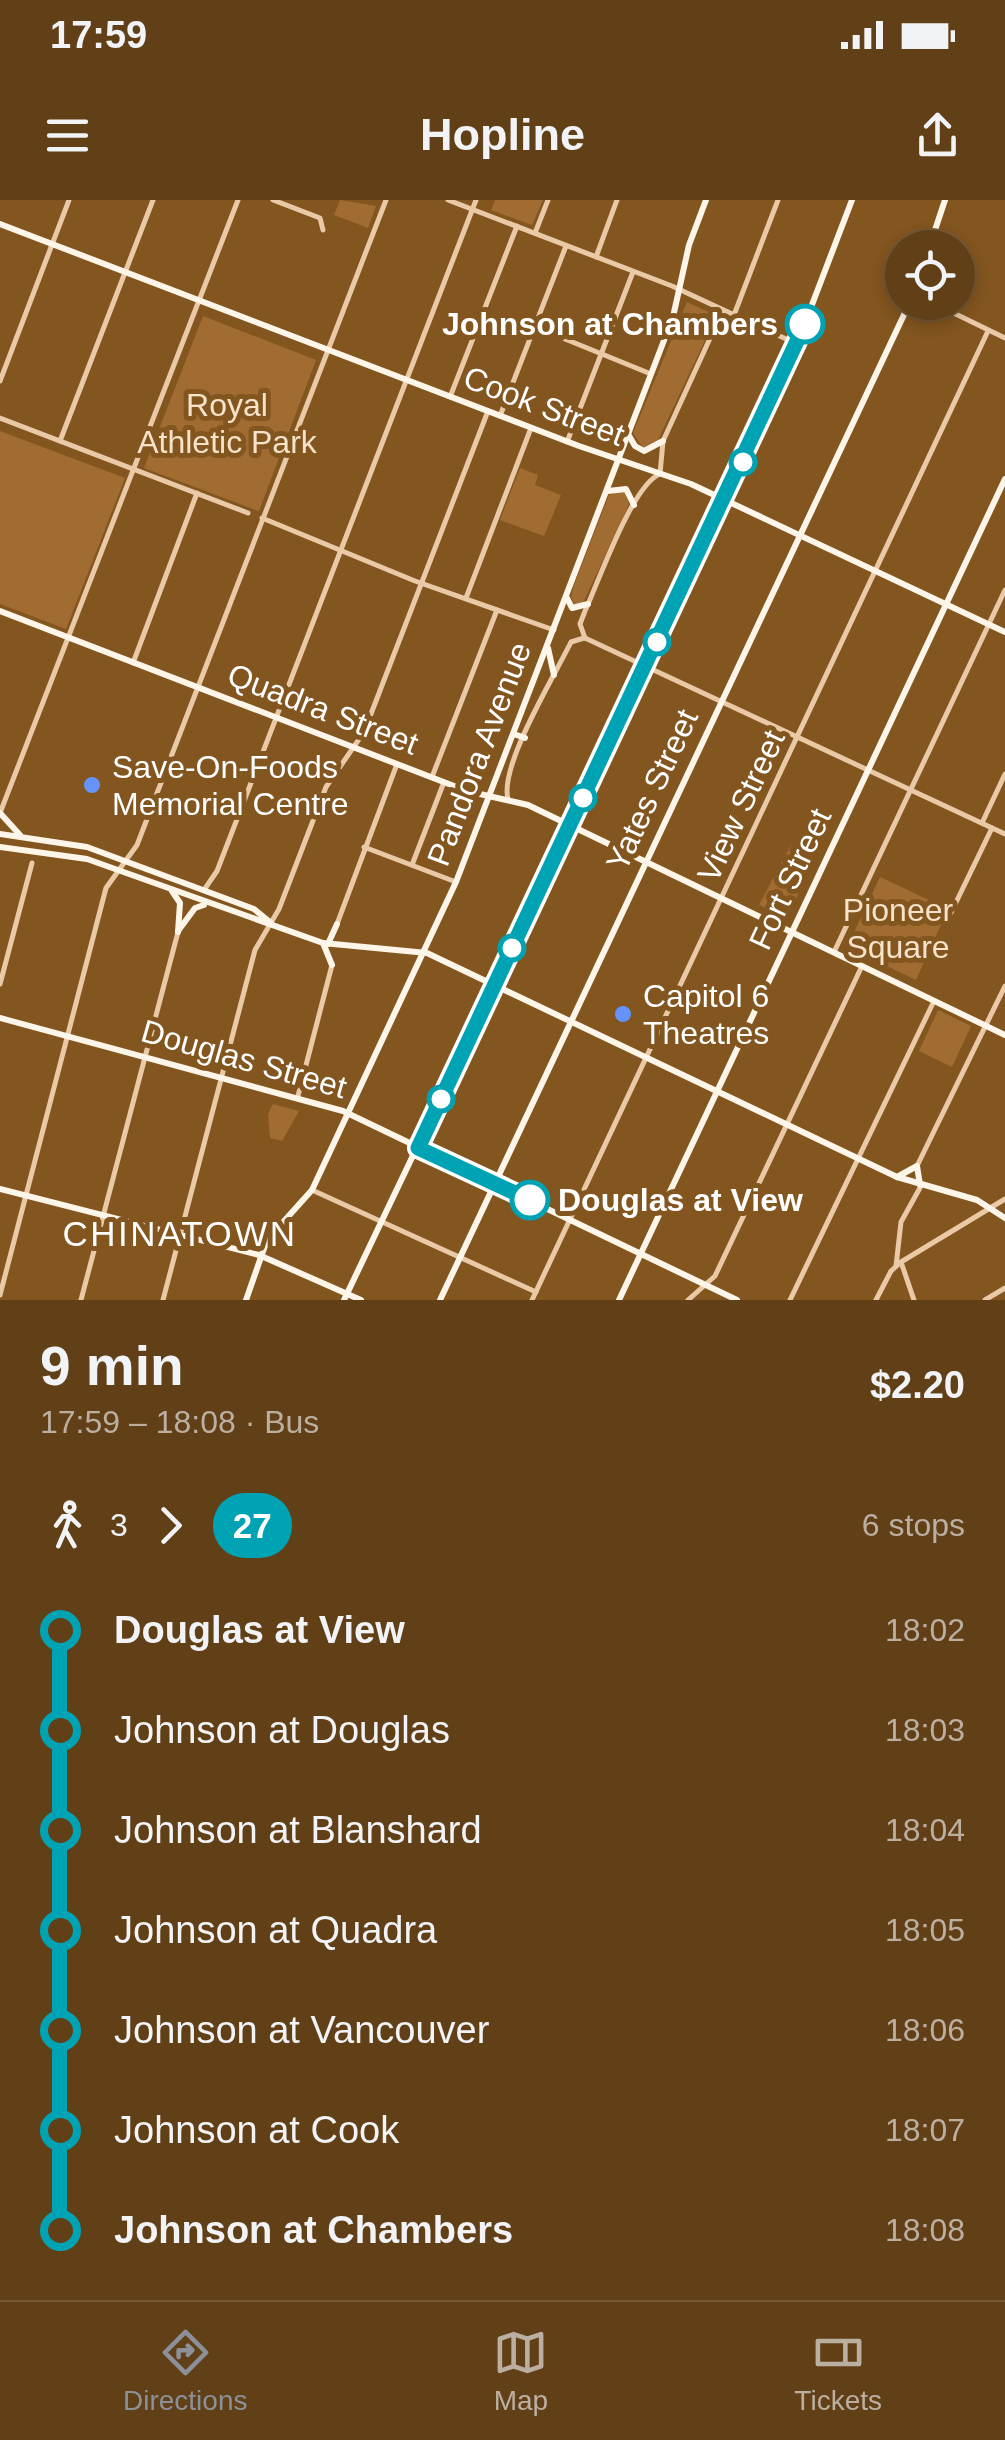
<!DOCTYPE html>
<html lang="en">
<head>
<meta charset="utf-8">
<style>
	:root { --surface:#624017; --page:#6b4b24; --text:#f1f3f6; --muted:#bbafa1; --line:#765936; --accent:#8c9099 }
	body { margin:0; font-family:Arial,sans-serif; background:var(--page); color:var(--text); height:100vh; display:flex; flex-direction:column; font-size:38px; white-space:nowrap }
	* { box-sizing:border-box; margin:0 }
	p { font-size:32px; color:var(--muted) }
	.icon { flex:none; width:55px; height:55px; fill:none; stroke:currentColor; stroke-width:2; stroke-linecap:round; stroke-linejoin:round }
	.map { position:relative; height:1100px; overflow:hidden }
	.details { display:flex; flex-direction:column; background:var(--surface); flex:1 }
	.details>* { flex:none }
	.badge { padding:0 20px; border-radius:32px; font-size:35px; line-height:65px }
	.buttons { position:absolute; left:885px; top:30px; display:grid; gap:20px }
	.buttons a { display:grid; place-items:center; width:90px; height:90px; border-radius:50%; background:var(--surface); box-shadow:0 5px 15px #0003,0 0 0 2px var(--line); font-size:50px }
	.map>.badge { position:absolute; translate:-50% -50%; box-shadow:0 0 0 5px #fff }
	.legs { display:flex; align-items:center; gap:15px; height:110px; padding:0 40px; font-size:32px }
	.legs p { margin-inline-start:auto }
	.summary { display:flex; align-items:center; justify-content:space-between; height:170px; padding:0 40px }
	h1 { font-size:55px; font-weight:700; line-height:75px }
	ul { padding:0 40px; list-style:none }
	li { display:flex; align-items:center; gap:35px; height:100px; font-size:38px }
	li i { display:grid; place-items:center; width:15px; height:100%; margin:0 12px; background:currentColor }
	li i::after { content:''; width:25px; height:25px; margin:-12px; border:8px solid; border-radius:50%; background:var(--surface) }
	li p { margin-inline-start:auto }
	li:first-child i { background:linear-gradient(#0000 50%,currentColor 0) }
	li:last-child i { background:linear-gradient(currentColor 50%,#0000 0) }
	.status { display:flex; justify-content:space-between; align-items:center; height:70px; padding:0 50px; background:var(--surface); direction:ltr }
	.status svg { height:28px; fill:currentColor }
	header { display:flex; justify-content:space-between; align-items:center; height:130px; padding:0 40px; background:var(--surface); font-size:45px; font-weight:700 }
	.tab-bar { display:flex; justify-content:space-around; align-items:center; height:140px; border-top:2px solid var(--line); background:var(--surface); font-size:28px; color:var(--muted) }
	.tab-bar a { display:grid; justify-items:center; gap:5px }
	.tab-bar .current { color:var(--accent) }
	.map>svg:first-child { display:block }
	.green { fill:#a16c32 }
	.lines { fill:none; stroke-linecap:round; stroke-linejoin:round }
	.minor { stroke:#e9c9a6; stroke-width:5 }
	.major { stroke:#fef5e9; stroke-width:6 }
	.line-1-casing { stroke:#fff; stroke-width:22 }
	.line-1 { stroke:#00a3b4; stroke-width:15 }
	.stop-1-dot { fill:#fff; stroke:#00a3b4; stroke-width:5 }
	.poi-dot { fill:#6593f8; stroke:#83551f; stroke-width:4 }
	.labels { text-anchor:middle; stroke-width:10; stroke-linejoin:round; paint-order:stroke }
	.stop-label { font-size:32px; font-weight:bold; fill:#fff; stroke:#83551f; text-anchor:end }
	.park-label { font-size:32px; fill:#f7e2ca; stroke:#83551f }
	.street-label { font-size:32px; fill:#fff; stroke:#83551f }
	.poi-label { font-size:32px; fill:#fff; stroke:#83551f; text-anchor:start }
	.neighbourhood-label { font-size:35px; letter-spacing:2.5px; fill:#fff; stroke:#83551f }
</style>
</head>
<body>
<div class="status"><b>17:59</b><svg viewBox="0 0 49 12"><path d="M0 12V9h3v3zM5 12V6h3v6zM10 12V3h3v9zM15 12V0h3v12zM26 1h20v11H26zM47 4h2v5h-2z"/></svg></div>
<header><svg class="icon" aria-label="menu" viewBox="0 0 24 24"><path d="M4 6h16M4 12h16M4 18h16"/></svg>Hopline<svg class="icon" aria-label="share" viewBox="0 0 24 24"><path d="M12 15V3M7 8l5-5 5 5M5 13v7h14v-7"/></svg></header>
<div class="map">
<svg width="1005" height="1100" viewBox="0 0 1005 1100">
	<rect width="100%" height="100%" fill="#83551f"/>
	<!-- green -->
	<g class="green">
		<path d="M340,0L376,6L368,28L334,15Z"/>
		<path d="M495,0H543L532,25L491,10Z"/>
		<path d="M687,102L713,114L715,119L658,240L643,248L633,233Z"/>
		<path d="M203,116L316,160L259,311L144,268Z"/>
		<path d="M0,231L125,278L66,429L0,404Z"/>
		<path d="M520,268L538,275L535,285L561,295L544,336L500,320Z"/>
		<path d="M624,290L629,304L583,403L575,406L571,397L574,385L609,295Z"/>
		<path d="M793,641L789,651L813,662L787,718L759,705Z"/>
		<path d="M880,677L948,709L916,780L847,747Z"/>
		<path d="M938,810L971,826L952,867L919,851Z"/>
		<path d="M273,904L299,911L282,941L270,938L268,914Z"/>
	</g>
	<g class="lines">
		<!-- minor -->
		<g class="minor">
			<path d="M273,0L320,18L323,30"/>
			<path d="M448,0L672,86L797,144"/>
			<path d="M535,33L548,0"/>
			<path d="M596,57L617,0"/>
			<path d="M931,102L1005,138"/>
			<path d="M734,115L778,0"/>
			<path d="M565,139L651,174"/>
			<path d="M0,181L69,0"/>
			<path d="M450,197L517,26"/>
			<path d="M500,216L566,46"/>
			<path d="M0,218L248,313"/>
			<path d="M60,241L153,0"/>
			<path d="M567,242L633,72"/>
			<path d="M262,318L415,381L554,430"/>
			<path d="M466,398L531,228"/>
			<path d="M585,438L1005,634"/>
			<path d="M585,438L580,424L585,411C599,381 632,285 660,274L663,241L723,110"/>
			<path d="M133,463L197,293"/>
			<path d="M432,577L497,410"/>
			<path d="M508,599C499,566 555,475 571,442L584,438"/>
			<path d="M0,613L238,0"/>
			<path d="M982,623L1005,574"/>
			<path d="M364,647L456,682"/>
			<path d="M412,665L444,582"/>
			<path d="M204,690L217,671L476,0"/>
			<path d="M947,721L992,628"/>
			<path d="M337,724L397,564"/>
			<path d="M835,750L1005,390"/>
			<path d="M0,784L32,663"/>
			<path d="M298,896L332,765"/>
			<path d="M917,966L1005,786"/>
			<path d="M312,990L536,1092"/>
			<path d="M901,1062L914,1100"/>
			<path d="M896,1066L901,1022L921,986"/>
			<path d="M0,1095L106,688L137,645L386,0"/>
			<path d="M81,1100L178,732"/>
			<path d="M163,1100L255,750L279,709L326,587L364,532L488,211"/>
			<path d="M532,1100L988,131"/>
			<path d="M688,1100L715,1076L862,766"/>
			<path d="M790,1100L934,801"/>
			<path d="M876,1100L891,1071L901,1062L1005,999"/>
			<path d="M985,1100L1005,1088"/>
		</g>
		<!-- major -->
		<g class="major">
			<path d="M0,24L579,246L691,284L1005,432"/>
			<path d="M929,48L945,0"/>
			<path d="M628,234L635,246L644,251L663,241"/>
			<path d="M608,291L626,289L634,305"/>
			<path d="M567,398L572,408L588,404"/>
			<path d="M0,411L467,591L528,605L1005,835"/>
			<path d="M548,448L554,475"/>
			<path d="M514,534L525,538"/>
			<path d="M0,613L20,635"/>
			<path d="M0,634L87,647L254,709L271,723"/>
			<path d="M0,647L87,659L323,743L427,753L897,977L977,1000L1005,1018"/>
			<path d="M172,691L180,703L178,732"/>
			<path d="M178,731L195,708L204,705"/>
			<path d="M323,743L332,765"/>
			<path d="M328,744L337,724"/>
			<path d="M0,818L343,911L737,1100"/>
			<path d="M897,977L917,966L920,985"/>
			<path d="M0,989L259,1055L361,1100"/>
			<path d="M246,1100L267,1040L312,990L456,682L673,117L689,45L706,0"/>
			<path d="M344,1100L726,300L797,144L852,0"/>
			<path d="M440,1100L910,102"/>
			<path d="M619,1100L1005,279"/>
		</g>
	</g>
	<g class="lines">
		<!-- line-1 casing -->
		<g class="line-1-casing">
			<path id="line-1" d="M530,1000L418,948L805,124"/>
		</g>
		<!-- line-1 -->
		<use href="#line-1" class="line-1"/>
	</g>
	<!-- markers -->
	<g class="stop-1-dot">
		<circle cx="805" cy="124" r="18"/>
		<circle cx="743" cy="262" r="12"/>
		<circle cx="657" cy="442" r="12"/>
		<circle cx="583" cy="598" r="12"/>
		<circle cx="512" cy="748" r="12"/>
		<circle cx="441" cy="899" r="12"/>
		<circle cx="530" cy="1000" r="18"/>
	</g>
	<g class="poi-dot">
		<circle cx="92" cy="585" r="10"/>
		<circle cx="623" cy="814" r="10"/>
	</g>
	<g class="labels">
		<!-- stop labels -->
		<g class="stop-label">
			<text x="778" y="135">Johnson at Chambers</text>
			<text x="558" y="1011" text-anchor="start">Douglas at View</text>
		</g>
		<!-- park labels -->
		<g class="park-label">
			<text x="227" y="216">Royal<tspan x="227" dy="37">Athletic Park</tspan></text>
			<text x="898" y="721">Pioneer<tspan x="898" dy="37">Square</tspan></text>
		</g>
		<!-- street labels -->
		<g class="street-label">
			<text transform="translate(544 206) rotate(21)" y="11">Cook Street</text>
			<text transform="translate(323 509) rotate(21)" y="11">Quadra Street</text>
			<text transform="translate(479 554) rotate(-69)" y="11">Pandora Avenue</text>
			<text transform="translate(652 590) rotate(-65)" y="11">Yates Street</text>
			<text transform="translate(741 606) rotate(-65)" y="11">View Street</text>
			<text transform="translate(790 679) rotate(-65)" y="11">Fort Street</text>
			<text transform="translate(244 859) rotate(16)" y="11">Douglas Street</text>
		</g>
		<!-- poi labels -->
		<g class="poi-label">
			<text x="112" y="578">Save-On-Foods<tspan x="112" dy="37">Memorial Centre</tspan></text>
			<text x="643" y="807">Capitol 6<tspan x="643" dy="37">Theatres</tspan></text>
		</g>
		<!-- neighbourhood labels -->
		<g class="neighbourhood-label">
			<text x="180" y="1046">CHINATOWN</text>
		</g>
	</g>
</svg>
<div class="buttons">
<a><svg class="icon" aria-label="locate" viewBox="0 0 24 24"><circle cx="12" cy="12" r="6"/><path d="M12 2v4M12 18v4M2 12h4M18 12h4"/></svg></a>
</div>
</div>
<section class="details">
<div class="summary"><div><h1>9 min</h1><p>17:59 – 18:08 · Bus</p></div><b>$2.20</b></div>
<div class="legs"><svg class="icon" aria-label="walk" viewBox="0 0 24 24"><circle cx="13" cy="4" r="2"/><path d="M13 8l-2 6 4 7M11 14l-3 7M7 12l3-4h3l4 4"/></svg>3<svg class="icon" aria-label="forward" viewBox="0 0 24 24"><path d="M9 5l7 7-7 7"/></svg><b class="badge" style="background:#00a3b4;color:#fff">27</b><p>6 stops</p></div>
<ul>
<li><i style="color:#00a3b4"></i><b>Douglas at View</b><p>18:02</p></li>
<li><i style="color:#00a3b4"></i><span>Johnson at Douglas</span><p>18:03</p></li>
<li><i style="color:#00a3b4"></i><span>Johnson at Blanshard</span><p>18:04</p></li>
<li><i style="color:#00a3b4"></i><span>Johnson at Quadra</span><p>18:05</p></li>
<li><i style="color:#00a3b4"></i><span>Johnson at Vancouver</span><p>18:06</p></li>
<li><i style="color:#00a3b4"></i><span>Johnson at Cook</span><p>18:07</p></li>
<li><i style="color:#00a3b4"></i><b>Johnson at Chambers</b><p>18:08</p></li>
</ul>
</section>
<nav class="tab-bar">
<a class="current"><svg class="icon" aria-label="directions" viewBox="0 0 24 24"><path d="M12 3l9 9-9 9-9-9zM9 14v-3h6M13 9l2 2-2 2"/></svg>Directions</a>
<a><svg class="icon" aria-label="map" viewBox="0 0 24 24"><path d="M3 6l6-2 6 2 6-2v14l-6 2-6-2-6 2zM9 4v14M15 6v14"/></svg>Map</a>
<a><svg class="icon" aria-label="tickets" viewBox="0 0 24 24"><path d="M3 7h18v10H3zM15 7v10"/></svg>Tickets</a>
</nav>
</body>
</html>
